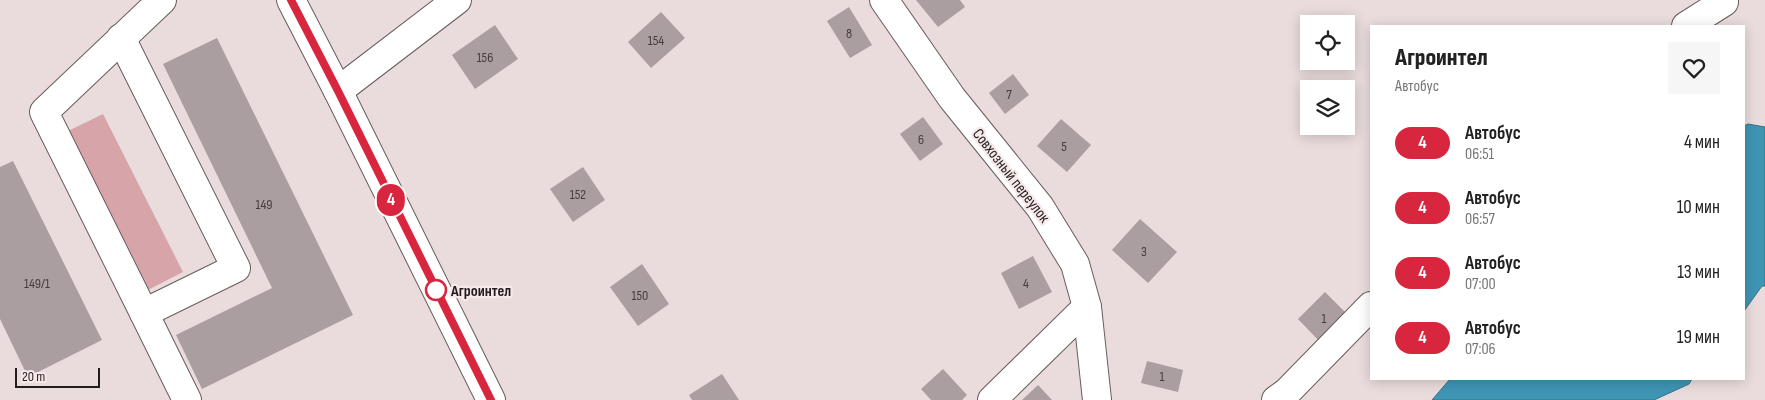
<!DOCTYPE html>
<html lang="ru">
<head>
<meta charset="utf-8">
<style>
	:root { --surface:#fff; --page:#f6f6f6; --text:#222; --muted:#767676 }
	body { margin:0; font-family:"Sofia Sans Condensed",sans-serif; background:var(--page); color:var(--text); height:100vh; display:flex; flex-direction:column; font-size:19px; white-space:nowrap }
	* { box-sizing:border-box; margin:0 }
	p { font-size:16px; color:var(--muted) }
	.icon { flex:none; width:28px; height:28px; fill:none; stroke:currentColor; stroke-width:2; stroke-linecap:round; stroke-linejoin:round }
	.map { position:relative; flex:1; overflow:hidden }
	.sheet { position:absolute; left:1370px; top:25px; width:375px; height:355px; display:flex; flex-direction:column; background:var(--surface); border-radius:0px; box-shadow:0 2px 12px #0003 }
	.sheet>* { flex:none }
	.badge { padding:0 10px; border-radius:16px; font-size:18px; line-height:32px }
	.tools { position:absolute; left:1300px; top:15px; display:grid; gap:10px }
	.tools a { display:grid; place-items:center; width:55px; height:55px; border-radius:0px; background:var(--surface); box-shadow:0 2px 12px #0003; font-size:25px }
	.scale { position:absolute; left:15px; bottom:12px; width:85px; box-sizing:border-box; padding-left:5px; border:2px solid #221d1d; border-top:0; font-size:14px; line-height:18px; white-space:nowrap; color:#221d1d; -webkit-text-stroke:4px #f7e9ea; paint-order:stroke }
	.map>.badge { position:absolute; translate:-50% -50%; box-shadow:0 0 0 2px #fff }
	.round { display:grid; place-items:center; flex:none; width:52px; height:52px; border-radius:0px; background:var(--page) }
	.summary { display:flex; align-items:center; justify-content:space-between; height:85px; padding:0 25px }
	h1 { font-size:24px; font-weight:800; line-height:38px }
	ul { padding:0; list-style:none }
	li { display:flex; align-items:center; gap:15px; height:65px; padding:0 25px }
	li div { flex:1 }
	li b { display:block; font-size:19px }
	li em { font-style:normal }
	li .badge { min-width:55px; font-weight:700; text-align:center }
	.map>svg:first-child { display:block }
	.green { fill:#d7a4aa }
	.water { fill:#3e95b4; stroke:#367187 }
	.building { fill:#ab9ea0 }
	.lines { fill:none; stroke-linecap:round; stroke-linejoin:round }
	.minor-casing { stroke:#685c5d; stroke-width:30 }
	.minor { stroke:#fff; stroke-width:28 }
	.line-casing { stroke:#fff; stroke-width:11 }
	.line { stroke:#d7263d; stroke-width:8 }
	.stop-dot { fill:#fff; stroke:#d7263d; stroke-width:2.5 }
	.labels { text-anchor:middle; stroke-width:4.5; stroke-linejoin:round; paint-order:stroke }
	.number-label { font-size:14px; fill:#443d3e }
	.street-label { font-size:16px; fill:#221d1d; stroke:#f7e9ea }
	.stop-label { font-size:16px; font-weight:bold; fill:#221d1d; stroke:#f7e9ea; text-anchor:start }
</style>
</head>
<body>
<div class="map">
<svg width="1765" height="400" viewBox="0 0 1765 400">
	<rect width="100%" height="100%" fill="#eadcdd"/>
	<!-- green -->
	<path class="green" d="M103,114L183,272L146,291L66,132Z"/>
	<!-- water -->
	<g class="water">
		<path d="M1748,124L1765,127V286H1762L1744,311V126Z"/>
		<path d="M1450,379H1692L1689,384L1654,400H1432Z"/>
	</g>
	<!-- building -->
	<g class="building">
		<path d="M916,0H960L965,7L938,27Z"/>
		<path d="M849,7L872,45L850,58L827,21Z"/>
		<path d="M661,12L685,38L651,68L628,42Z"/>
		<path d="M495,25L518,59L475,89L452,55Z"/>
		<path d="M217,38L353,315L202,389L176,335L272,288L163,64Z"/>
		<path d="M1013,74L1029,95L1005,114L989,93Z"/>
		<path d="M923,117L943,144L920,161L900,134Z"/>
		<path d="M1061,119L1091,145L1067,172L1037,146Z"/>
		<path d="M13,161L102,340L28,377L0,319V167Z"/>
		<path d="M583,167L605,200L573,222L550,189Z"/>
		<path d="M1140,219L1177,252L1148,283L1112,250Z"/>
		<path d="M1033,256L1052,292L1019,309L1001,273Z"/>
		<path d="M642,264L669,304L638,326L610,287Z"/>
		<path d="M1325,292L1350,317L1322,344L1298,319Z"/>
		<path d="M1147,361L1183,370L1178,392L1141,383Z"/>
		<path d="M943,369L967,395L962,400H931L921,389Z"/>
		<path d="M722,374L739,400H692L689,395Z"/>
		<path d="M1038,385L1052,400H1022Z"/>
	</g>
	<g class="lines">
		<!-- minor casing -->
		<g class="minor-casing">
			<g id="minor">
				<path d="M291,0L338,91L491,400"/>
				<path d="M884,0L952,98L1040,207L1075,264L1087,307L1097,400"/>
				<path d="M1686,26L1724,2L1723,0"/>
				<path d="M121,38L236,268L144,313L187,400"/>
				<path d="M338,91L457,0"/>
				<path d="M144,313L44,112L162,0"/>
				<path d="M992,400L1087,307"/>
				<path d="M1276,400L1287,392L1371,306"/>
			</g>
		</g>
		<!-- minor -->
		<use href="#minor" class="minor"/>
	</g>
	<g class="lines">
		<!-- line casing -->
		<g class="line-casing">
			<path id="line" d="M291,0L338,91L491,400"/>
		</g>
		<!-- line -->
		<use href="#line" class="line"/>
	</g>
	<!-- markers -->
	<circle class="stop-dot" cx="436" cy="290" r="10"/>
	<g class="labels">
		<!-- number labels -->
		<g class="number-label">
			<text x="849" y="38">8</text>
			<text x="656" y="45">154</text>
			<text x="485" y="62">156</text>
			<text x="1009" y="99">7</text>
			<text x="921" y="144">6</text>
			<text x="1064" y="151">5</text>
			<text x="578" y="199">152</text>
			<text x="264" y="209">149</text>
			<text x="1144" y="256">3</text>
			<text x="37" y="288">149/1</text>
			<text x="1026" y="288">4</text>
			<text x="640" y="300">150</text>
			<text x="1324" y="323">1</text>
			<text x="1162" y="381">1</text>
		</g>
		<!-- street labels -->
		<g class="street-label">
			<text transform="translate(1012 175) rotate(52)" y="6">Совхозный переулок</text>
		</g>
		<!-- stop labels -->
		<g class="stop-label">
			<text x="451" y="296">Агроинтел</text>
		</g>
	</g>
</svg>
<div class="tools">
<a><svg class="icon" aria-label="locate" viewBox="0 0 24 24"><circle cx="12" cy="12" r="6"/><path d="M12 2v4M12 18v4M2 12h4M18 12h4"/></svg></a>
<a><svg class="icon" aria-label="layers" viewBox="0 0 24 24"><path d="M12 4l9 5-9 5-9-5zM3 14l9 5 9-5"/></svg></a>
</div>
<div class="scale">20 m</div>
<b class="badge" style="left:391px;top:200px;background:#d7263d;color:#fff">4</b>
<section class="sheet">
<div class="summary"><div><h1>Агроинтел</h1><p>Автобус</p></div><a class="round"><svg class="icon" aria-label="heart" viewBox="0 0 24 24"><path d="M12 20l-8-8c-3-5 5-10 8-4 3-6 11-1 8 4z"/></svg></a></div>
<ul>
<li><span class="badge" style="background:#d7263d;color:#fff">4</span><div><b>Автобус</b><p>06:51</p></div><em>4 мин</em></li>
<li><span class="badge" style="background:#d7263d;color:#fff">4</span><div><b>Автобус</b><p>06:57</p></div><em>10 мин</em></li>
<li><span class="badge" style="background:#d7263d;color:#fff">4</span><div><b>Автобус</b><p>07:00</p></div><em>13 мин</em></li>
<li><span class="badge" style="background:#d7263d;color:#fff">4</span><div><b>Автобус</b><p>07:06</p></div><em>19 мин</em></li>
</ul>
</section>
</div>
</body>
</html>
